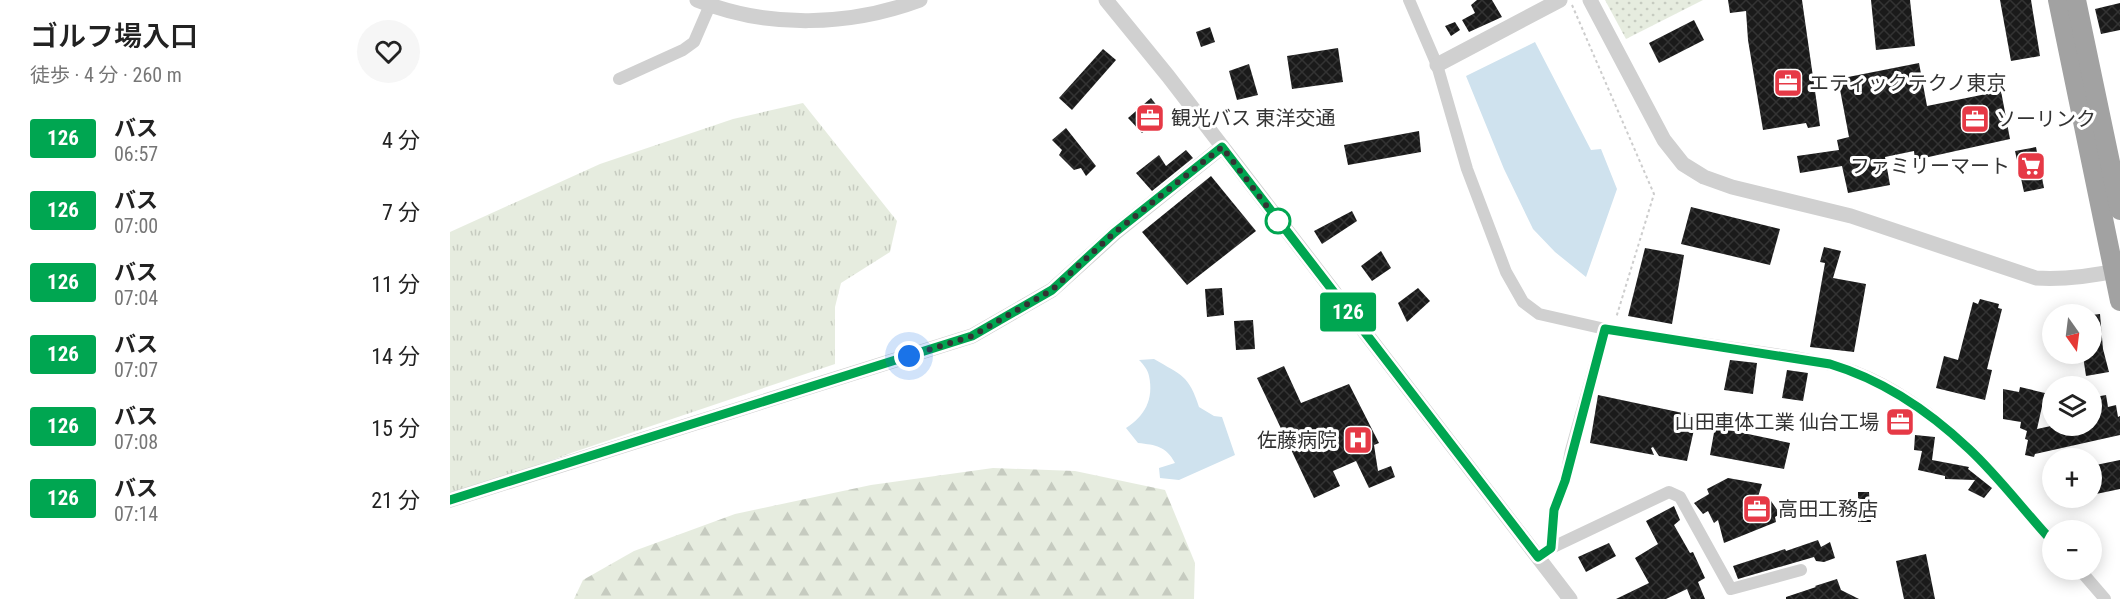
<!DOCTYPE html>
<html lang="ja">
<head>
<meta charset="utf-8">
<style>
	:root { --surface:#fff; --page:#f6f6f6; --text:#222; --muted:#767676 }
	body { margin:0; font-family:"Roboto Condensed","Noto Sans JP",sans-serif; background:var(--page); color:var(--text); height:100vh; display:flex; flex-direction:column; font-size:22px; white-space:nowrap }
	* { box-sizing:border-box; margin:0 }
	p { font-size:20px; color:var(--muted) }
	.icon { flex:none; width:33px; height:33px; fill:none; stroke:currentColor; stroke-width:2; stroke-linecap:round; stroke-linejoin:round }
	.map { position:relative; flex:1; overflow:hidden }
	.panel { display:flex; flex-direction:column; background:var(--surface); width:450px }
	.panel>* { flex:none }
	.badge { padding:0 12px; border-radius:4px; font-size:21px; line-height:39px }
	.needle { width:39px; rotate:166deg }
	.tools { position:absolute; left:1592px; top:304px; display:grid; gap:12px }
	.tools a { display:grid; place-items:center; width:60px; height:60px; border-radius:50%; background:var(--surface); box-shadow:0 3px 15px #0003; font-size:30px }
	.you { position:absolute; width:30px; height:30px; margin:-15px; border:4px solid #fff; border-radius:50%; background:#1a73e8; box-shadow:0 0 0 9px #1a73e833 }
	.map>.badge { position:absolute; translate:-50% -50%; box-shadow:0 0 0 3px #fff }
	.round { display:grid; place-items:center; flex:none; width:63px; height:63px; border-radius:32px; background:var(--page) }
	.head { display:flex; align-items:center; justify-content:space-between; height:102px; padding:0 30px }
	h1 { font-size:28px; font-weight:600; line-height:45px }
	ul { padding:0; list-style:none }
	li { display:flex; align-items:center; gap:18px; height:72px; padding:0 30px }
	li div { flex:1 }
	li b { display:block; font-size:22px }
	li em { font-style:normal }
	li .badge { min-width:66px; font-weight:700; text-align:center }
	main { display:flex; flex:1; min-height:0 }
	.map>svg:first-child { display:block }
	.grass { fill:url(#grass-tufts) }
	.forest { fill:url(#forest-firs) }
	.park { fill:url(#park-dots) }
	.water { fill:#cfe2ee }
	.building { fill:url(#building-cross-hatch) }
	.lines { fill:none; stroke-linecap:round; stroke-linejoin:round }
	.path { stroke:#cdcdcd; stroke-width:2; stroke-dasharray:3 3; stroke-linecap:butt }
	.minor { stroke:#d0d0d0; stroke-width:12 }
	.tertiary { stroke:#d0d0d0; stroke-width:15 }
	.trunk { stroke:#a2a2a2; stroke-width:20 }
	.line-casing { stroke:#fff; stroke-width:14 }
	.line { stroke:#00a651; stroke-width:9 }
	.walk { stroke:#333; stroke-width:6; stroke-dasharray:0 10.8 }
	.stop-dot { fill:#fff; stroke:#00a651; stroke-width:3 }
	.labels { text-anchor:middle; stroke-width:6; stroke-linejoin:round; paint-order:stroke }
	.poi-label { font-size:20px; fill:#333; stroke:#fff; text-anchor:start }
</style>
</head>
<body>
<main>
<section class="panel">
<div class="head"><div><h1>ゴルフ場入口</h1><p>徒歩 · 4 分 · 260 m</p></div><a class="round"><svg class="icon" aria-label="heart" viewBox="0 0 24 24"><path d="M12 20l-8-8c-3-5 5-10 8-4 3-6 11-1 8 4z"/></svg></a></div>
<ul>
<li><span class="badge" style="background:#00a651;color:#fff">126</span><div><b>バス</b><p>06:57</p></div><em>4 分</em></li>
<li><span class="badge" style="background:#00a651;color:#fff">126</span><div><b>バス</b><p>07:00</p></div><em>7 分</em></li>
<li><span class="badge" style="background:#00a651;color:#fff">126</span><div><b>バス</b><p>07:04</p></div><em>11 分</em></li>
<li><span class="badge" style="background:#00a651;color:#fff">126</span><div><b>バス</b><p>07:07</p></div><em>14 分</em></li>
<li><span class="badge" style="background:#00a651;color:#fff">126</span><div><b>バス</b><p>07:08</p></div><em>15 分</em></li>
<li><span class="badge" style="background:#00a651;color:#fff">126</span><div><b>バス</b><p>07:14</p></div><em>21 分</em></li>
</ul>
</section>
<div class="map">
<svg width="1670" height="599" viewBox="0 0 1670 599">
	<defs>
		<pattern id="grass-tufts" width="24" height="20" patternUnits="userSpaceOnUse" patternTransform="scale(1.5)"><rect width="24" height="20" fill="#e6ecdf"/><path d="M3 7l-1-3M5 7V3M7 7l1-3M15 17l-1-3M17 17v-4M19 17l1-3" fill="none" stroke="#c6cbc0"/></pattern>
		<pattern id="forest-firs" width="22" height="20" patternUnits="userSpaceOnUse" patternTransform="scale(1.5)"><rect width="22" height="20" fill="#e6ecdf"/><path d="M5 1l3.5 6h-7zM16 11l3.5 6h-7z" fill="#c6cbc0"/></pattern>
		<pattern id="park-dots" width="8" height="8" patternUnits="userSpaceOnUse" patternTransform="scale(1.5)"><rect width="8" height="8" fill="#e6ecdf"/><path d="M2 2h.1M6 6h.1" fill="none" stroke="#c6cbc0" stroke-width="1.8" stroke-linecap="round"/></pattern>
		<pattern id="building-cross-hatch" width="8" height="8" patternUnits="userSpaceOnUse" patternTransform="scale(1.5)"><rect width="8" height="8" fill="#1a1a1a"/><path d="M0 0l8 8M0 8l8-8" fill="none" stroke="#333"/></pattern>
	</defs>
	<rect width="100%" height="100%" fill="#fff"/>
	<!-- grass -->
	<path class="grass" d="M353,103L447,221L440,252L391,283L385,307V364L124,452L0,498V232L150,164L283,119Z"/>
	<!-- forest -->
	<path class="forest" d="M543,468L625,471L715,490L745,563L744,599H124L133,580L184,551L285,514L421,485Z"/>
	<!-- park -->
	<path class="park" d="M1155,0H1253L1176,39Z"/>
	<!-- water -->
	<g class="water">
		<path d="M1085,42L1141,150L1151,149L1167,189L1136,277L1105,252L1083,229L1054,169L1016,76Z"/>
		<path d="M704,359C731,375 739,375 749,407L764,416L772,417L785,455L729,480L710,478L709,468L725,463C716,446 706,445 688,443L676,428C695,416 704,399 699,376C698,370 693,364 689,360Z"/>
	</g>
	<!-- building -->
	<g class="building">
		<path d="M1027,0H1042L1052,17L1019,32L1012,20L1025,13L1021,5Z"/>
		<path d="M1278,0H1352L1370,126L1358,128L1356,123L1313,130L1298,40L1296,11L1280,13Z"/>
		<path d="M1421,0H1460L1465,46L1426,50Z"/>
		<path d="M1550,0H1581L1590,56L1561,61Z"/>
		<path d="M1670,3V30L1651,34L1645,9Z"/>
		<path d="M1244,20L1254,40L1209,63L1199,43Z"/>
		<path d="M1005,22L1010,30L1001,36L995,26Z"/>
		<path d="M760,27L765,42L751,47L746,32Z"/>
		<path d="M888,48L893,82L842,89L837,56Z"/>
		<path d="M653,49L666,60L622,110L609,98Z"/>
		<path d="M1469,63L1477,106L1551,91L1560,139L1465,160L1464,151L1435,157L1440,185L1398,193L1392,166L1350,173L1347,156L1389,150L1387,140L1399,137L1388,79Z"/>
		<path d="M799,64L808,95L787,100L779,71Z"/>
		<path d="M701,98L714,115L692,133L678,118Z"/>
		<path d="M616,128L646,166L636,176L631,168L624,170L609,155L612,150L602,140Z"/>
		<path d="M969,131L971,152L898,165L894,145Z"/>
		<path d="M1586,147L1594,188L1574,192L1565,151Z"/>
		<path d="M736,150L743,158L702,191L686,173L709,155L716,166Z"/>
		<path d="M761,176L806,231L737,285L692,232Z"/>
		<path d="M1241,207L1330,229L1320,265L1231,244Z"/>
		<path d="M902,211L907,221L872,244L864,231Z"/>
		<path d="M1374,247L1391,251L1383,278L1416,284L1404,352L1360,347L1375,263L1370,262Z"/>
		<path d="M1195,248L1234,255L1222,324L1178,316Z"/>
		<path d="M931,251L941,268L922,281L911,266Z"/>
		<path d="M772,288L774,315L757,317L755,289Z"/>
		<path d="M968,288L980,301L957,322L948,303Z"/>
		<path d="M1530,299L1549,304L1548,308L1552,309L1537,369L1542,370L1535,400L1486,388L1494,356L1508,360L1523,302L1528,304Z"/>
		<path d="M1650,314L1653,349L1659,372L1636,376L1633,356L1641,355V315Z"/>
		<path d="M803,320L805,349L786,350L784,321Z"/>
		<path d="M1280,360L1307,363L1303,394L1274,390Z"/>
		<path d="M834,366L851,403L899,384L929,443L924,445L928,471L941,466L945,477L919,488L906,461L883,471L890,486L864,498L807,378Z"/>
		<path d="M1337,370L1358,373L1353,401L1332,398Z"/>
		<path d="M1570,387L1595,393L1587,429L1601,426H1641V410L1648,409L1645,397L1656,395L1658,407L1666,405L1668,417L1670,416V435L1585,454L1584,457L1575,455L1578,440L1575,439L1577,431L1570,428L1571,422L1553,419V389L1569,392Z"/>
		<path d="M1148,395L1247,416L1237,461L1209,456L1203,447L1201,448L1204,455L1140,443Z"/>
		<path d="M1265,427L1340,443L1334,469L1260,455Z"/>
		<path d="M1465,435L1485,437L1482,460L1519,467L1518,469L1542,488L1534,498L1518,490L1525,480L1495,479V476L1468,470L1472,451L1464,450Z"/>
		<path d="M1670,460V489L1646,494L1641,466Z"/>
		<path d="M1278,478L1312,484L1304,510L1321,501L1330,514L1325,517L1326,522L1274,543L1268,520L1264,523L1258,511L1253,514L1244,503L1259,494L1257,489Z"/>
		<path d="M1408,492H1419L1421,522H1408Z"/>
		<path d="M1353,503L1360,513L1350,520L1342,510Z"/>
		<path d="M1224,506L1230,520L1224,525L1240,553L1243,552L1255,578L1248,582L1255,599H1241L1237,589L1216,599H1166L1199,583L1185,558L1208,544L1196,521Z"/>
		<path d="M1368,540L1371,547L1380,542L1385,558L1374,562L1366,561L1364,557L1288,579L1283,566L1335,549L1336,551Z"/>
		<path d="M1159,543L1166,556L1136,572L1128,557Z"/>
		<path d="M1476,554L1485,599H1454L1446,561Z"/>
		<path d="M1387,579L1391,590L1409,599H1336V597L1366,587L1365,586Z"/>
	</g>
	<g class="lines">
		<!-- path -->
		<path class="path" d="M1122,5L1204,194L1166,318"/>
		<!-- minor -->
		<g class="minor">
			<path d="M959,0L987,65L1017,169L1056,272L1073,302L1089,314L1155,329L1344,357C1365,361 1386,365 1406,372C1448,388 1488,419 1520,449C1549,477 1574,511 1602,541"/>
			<path d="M169,79L233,50L244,42L260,5"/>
			<path d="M1101,548L1219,492L1230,497L1281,589L1351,570"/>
			<path d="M1096,552L1101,548L1104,510L1115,481L1121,450L1155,329"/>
			<path d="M1630,570L1655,599"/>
		</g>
		<!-- tertiary -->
		<g class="tertiary">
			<path d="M247,0C318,29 400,26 470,0"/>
			<path d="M656,0L718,76L1120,599"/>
			<path d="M1140,0L1214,140L1233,164L1254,177L1282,187L1401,216L1586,278C1615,280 1642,276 1670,270"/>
			<path d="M987,65L1110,0"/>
			<path d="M0,500L522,336L602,290L665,233L772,147"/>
		</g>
		<!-- trunk -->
		<g class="trunk">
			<path d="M1608,0L1670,301"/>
			<path d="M1626,0L1670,210"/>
		</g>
	</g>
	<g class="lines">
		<!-- line casing -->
		<g class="line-casing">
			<path id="line" d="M0,500L522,336L602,290L664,233L772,147L1088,557L1101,548L1104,510L1115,481L1155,329L1380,364C1433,380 1479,411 1519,449C1549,477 1574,511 1602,541"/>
		</g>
		<!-- line -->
		<use href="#line" class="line"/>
		<!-- walk -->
		<path class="walk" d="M459,356L522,336L602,290L664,233L772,147L828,221"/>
	</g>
	<!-- icons -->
	<defs>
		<g id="office-square" transform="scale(1.5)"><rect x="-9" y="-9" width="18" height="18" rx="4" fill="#e63946" stroke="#fff"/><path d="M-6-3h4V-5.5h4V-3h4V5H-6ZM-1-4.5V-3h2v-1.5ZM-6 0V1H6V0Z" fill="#fff"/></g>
		<g id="supermarket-square" transform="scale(1.5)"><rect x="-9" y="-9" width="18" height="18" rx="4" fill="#e63946" stroke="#fff"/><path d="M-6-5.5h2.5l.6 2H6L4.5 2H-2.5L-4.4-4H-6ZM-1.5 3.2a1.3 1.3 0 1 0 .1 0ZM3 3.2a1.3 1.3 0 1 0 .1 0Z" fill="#fff"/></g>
		<g id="hospital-square" transform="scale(1.5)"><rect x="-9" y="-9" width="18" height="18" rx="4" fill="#e63946" stroke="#fff"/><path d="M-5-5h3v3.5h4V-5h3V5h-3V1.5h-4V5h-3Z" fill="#fff"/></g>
	</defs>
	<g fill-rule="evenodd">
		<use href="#office-square" x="1338" y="83"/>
		<use href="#office-square" x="700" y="118"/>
		<use href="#office-square" x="1525" y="119"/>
		<use href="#supermarket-square" x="1581" y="166"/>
		<use href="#office-square" x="1450" y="422"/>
		<use href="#hospital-square" x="908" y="440"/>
		<use href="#office-square" x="1307" y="509"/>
	</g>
	<!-- markers -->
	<circle class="stop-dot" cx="828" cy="221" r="12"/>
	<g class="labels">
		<!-- poi labels -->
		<g class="poi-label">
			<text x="1359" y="90">エティックテクノ東京</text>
			<text x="721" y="125">観光バス 東洋交通</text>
			<text x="1546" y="126">ソーリンク</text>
			<text x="1560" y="173" text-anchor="end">ファミリーマート</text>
			<text x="1429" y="429" text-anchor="end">山田車体工業 仙台工場</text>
			<text x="887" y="447" text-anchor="end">佐藤病院</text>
			<text x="1328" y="516">高田工務店</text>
		</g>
	</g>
</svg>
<div class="tools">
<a><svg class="needle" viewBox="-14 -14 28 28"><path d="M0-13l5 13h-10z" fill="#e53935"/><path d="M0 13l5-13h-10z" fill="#767676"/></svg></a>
<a><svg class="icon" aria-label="layers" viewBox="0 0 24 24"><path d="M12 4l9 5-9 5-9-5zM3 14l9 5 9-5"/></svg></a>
<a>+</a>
<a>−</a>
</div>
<div class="you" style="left:459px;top:356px"></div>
<b class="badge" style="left:898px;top:312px;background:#00a651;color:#fff">126</b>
</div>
</main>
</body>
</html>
